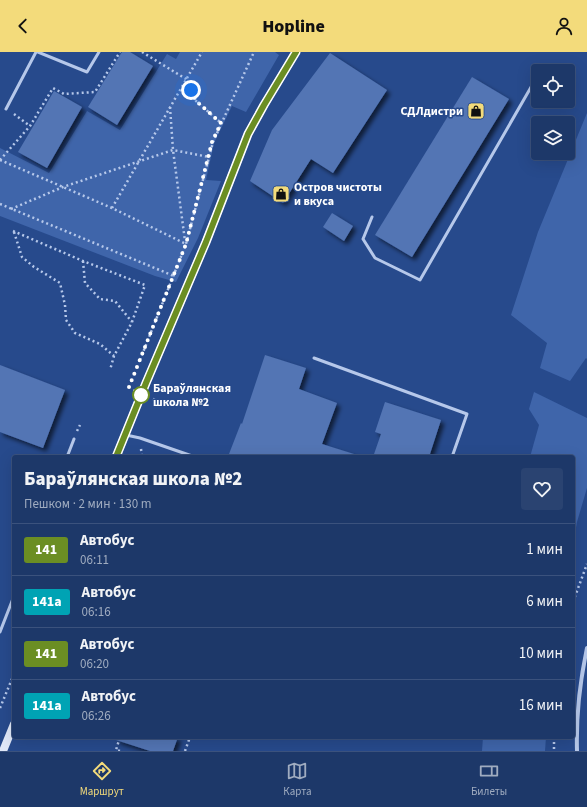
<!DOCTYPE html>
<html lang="ru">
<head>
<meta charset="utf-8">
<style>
	:root { --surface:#1d3869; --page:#2a4371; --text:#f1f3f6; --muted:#a0acc0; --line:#3b527d; --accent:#f3db7b }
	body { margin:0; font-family:"Source Sans 3",sans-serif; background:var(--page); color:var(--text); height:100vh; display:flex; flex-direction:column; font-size:15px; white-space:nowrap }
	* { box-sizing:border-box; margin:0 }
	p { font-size:13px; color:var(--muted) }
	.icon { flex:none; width:22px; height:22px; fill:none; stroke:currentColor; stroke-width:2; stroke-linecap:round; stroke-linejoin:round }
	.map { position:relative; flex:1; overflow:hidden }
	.drawer { position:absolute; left:12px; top:403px; width:563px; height:284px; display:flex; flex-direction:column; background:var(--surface); border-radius:4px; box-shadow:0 4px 16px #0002,0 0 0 1px var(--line) }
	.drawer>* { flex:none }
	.badge { padding:0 8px; border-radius:3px; font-size:14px; line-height:26px }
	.tools { position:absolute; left:531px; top:12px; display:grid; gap:8px }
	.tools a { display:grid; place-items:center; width:44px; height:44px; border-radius:4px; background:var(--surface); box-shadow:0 4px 16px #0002,0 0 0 1px var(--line); font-size:20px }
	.you { position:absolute; width:20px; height:20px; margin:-10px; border:3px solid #fff; border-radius:50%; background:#1a73e8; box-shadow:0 0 0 6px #1a73e833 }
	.map>.badge { position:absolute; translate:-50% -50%; box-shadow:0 0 0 2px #fff }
	.round { display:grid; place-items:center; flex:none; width:42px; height:42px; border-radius:4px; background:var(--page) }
	.overview { display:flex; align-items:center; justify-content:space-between; height:68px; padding:0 12px }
	h1 { font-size:19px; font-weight:800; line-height:30px }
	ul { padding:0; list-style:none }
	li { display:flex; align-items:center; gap:12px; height:52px; padding:0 12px; border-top:1px solid var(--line) }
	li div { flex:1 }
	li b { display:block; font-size:15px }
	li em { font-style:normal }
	li .badge { min-width:44px; font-weight:700; text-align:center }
	header { display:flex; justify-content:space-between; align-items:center; height:52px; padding:0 12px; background:var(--accent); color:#111; font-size:18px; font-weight:800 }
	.tab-bar { display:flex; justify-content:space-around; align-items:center; height:56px; border-top:1px solid var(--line); background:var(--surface); font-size:11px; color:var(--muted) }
	.tab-bar a { display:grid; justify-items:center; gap:2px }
	.tab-bar .active { color:var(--accent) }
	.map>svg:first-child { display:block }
	.green { fill:#3f65aa }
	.building { fill:#5375b4; filter:url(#shadow) }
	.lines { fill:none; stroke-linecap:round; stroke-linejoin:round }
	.path { stroke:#b6c8ea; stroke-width:2.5; stroke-dasharray:2 3; stroke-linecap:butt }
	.lane { stroke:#b6c8ea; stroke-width:3 }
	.street { stroke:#b6c8ea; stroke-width:4 }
	.secondary { stroke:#e0e8f8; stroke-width:8 }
	.line-casing { stroke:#fff; stroke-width:9 }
	.line { stroke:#6b8e23; stroke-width:6 }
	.walk { stroke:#fff; stroke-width:4; stroke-dasharray:0 7.2 }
	.stop-dot { fill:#fff; stroke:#6b8e23; stroke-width:2 }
	.labels { text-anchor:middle; stroke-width:3; stroke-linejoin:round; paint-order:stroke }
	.poi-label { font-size:12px; font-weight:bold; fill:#fff; stroke:#274a8c; text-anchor:end }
	.stop-label { font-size:12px; font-weight:bold; fill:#fff; stroke:#274a8c; text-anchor:start }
</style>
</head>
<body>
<header><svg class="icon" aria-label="back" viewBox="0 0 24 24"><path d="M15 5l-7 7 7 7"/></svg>Hopline<svg class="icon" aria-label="person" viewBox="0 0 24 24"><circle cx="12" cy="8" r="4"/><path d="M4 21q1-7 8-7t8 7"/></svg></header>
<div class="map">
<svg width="587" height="699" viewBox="0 0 587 699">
	<defs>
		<filter id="shadow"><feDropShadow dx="3.5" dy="3.5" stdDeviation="2" flood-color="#0009"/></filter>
	</defs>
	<rect width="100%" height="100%" fill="#274a8c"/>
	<!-- green -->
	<g class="green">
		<path d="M180,0H275L279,3L246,60L232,54L214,91L206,128L221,129L198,186L176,230L155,224L0,164V96L49,121L87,59L120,78L167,2L176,7Z"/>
		<path d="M587,61V307L586,306L570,329L540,316L547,291L511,263L538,180Z"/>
		<path d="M534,340L587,366V436L577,470L573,492V405H530L539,373L529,357Z"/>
		<path d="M483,685H546L545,699H482Z"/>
	</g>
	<!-- building -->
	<g class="building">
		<path d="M122,0H130L153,14L117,73L88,55Z"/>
		<path d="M330,1L387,38L333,121L311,107L283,151L250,129L272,78Z"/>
		<path d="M472,25L509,47L412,205L375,183Z"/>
		<path d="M54,39L82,55L47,116L18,100Z"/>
		<path d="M332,161L353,174L344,189L323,175Z"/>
		<path d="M265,303L306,316L299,337L337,351L322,392L354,402L353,405H239L229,402L241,371L242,372Z"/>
		<path d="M0,313L65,338L43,396L0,380Z"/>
		<path d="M385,350L441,368L429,405H373L381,382L375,380Z"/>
		<path d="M116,685H178L173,699H150L116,688Z"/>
	</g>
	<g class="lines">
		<!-- path -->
		<g class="path">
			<path d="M142,0L186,27L196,49L221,71"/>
			<path d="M170,55L173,98L185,189"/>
			<path d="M14,62L30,74"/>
			<path d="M0,108L112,156L186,192"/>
			<path d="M0,108L30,74L53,36L64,42L95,40L120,0"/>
			<path d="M0,152L174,224"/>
			<path d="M112,156L202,0"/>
			<path d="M11,157L63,135L173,98L209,105"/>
			<path d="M13,179L83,209L145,233L132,270L114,304L110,318"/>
			<path d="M14,180L22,205L34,215L60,231L65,253L66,268L75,281L100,292L114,304"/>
			<path d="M83,209L85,231L100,247L115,249L132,270"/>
			<path d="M140,308L186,192L213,90L254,0"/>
			<path d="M153,347L160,350"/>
			<path d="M77,379L80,373"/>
			<path d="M141,397L142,405"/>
			<path d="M573,550L587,512"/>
			<path d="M0,656L14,622"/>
			<path d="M554,685V699"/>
			<path d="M120,699L116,698L120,685"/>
			<path d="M185,699L190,685"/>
		</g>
		<!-- lane -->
		<g class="lane">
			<path d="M38,0L87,20L99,0"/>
			<path d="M540,19L543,14"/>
			<path d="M6,57L36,0"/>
			<path d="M372,165L363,187L375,206L420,228L538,23"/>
			<path d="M314,306L467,362L452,405"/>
			<path d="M126,383L140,386L195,405"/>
			<path d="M67,405L74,387"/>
			<path d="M0,580L14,544"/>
		</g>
		<!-- street -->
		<path class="street" d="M577,699C576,665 580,629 587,596"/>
		<!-- secondary -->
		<g class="secondary">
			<path d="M116,405L146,331L206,190L248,82L264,53L296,0"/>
			<path d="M3,699L14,672"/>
		</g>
	</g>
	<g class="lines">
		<!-- line casing -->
		<g class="line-casing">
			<path id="line" d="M116,405L146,331L206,190L248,82L264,53L296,0"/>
		</g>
		<!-- line -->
		<use href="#line" class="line"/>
		<!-- walk -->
		<path class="walk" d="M141,343L129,335L186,192L212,90L221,71L196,49L191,38"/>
	</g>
	<!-- icons -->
	<defs>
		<g id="shop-square" transform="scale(0.9)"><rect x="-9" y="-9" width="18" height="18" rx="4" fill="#f3db7b" stroke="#274a8c"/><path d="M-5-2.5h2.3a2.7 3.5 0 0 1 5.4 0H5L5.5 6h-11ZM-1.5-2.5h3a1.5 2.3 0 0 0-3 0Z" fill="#111"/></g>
	</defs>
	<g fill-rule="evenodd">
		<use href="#shop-square" x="476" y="59"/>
		<use href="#shop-square" x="281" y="142"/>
	</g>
	<!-- markers -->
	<circle class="stop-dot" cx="141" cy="343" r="8"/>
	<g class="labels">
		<!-- poi labels -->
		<g class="poi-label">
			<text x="463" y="63">СДЛдистри</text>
			<text x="294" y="139" text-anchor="start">Остров чистоты<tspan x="294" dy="14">и вкуса</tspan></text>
		</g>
		<!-- stop labels -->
		<g class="stop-label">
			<text x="153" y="340">Бараўлянская<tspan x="153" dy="14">школа №2</tspan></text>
		</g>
	</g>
</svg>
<div class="tools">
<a><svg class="icon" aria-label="locate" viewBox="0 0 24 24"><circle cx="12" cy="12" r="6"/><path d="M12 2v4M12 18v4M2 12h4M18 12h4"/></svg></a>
<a><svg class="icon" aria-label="layers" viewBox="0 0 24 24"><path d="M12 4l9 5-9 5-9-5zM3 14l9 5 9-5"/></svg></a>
</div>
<div class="you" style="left:191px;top:38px"></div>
<section class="drawer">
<div class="overview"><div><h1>Бараўлянская школа №2</h1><p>Пешком · 2 мин · 130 m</p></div><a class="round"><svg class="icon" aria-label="heart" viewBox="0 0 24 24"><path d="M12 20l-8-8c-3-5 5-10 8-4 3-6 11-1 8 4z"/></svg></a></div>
<ul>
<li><span class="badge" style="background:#6b8e23;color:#fff">141</span><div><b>Автобус</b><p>06:11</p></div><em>1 мин</em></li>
<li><span class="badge" style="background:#00a3b4;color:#fff">141а</span><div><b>Автобус</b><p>06:16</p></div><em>6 мин</em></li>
<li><span class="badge" style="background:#6b8e23;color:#fff">141</span><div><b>Автобус</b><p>06:20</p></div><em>10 мин</em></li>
<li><span class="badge" style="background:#00a3b4;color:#fff">141а</span><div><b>Автобус</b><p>06:26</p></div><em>16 мин</em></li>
</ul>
</section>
</div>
<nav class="tab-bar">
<a class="active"><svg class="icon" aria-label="directions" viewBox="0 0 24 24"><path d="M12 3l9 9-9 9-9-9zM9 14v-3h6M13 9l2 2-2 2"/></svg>Маршрут</a>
<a><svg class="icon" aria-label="map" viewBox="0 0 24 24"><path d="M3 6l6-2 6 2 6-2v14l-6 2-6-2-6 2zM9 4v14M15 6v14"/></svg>Карта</a>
<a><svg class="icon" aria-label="tickets" viewBox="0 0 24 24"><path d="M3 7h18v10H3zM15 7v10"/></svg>Билеты</a>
</nav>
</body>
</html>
